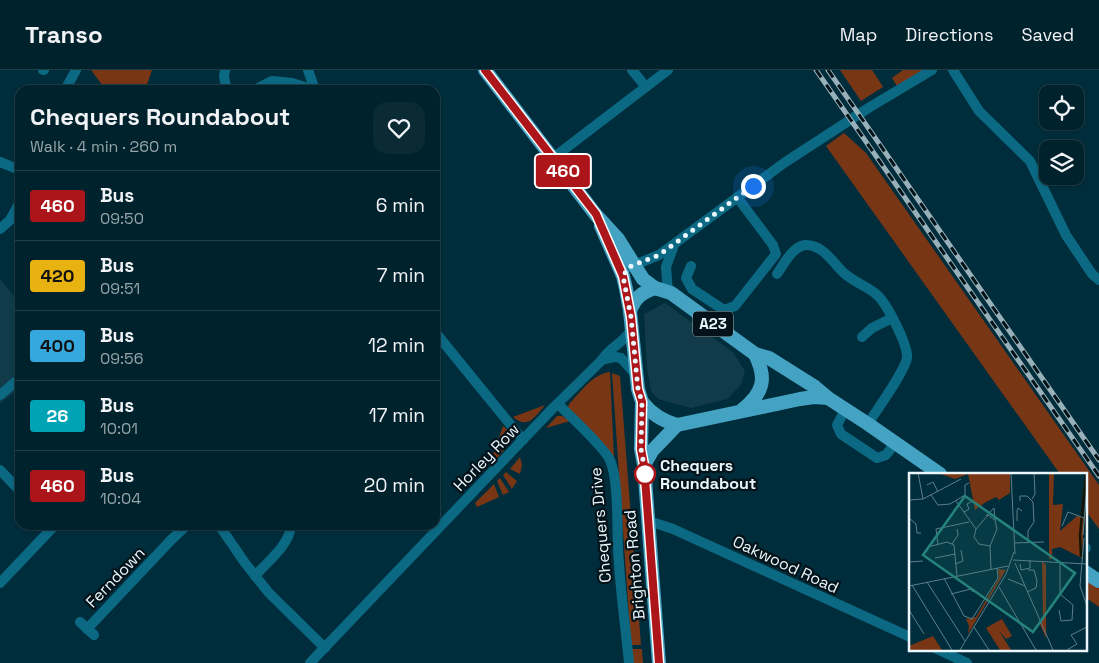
<!DOCTYPE html>
<html lang="en">
<head>
<meta charset="utf-8">
<style>
	:root { --surface:#00222c; --page:#0a2a34; --text:#f1f3f6; --muted:#95a4a9; --line:#223f48 }
	body { margin:0; font-family:"Space Grotesk",sans-serif; background:var(--page); color:var(--text); height:100vh; display:flex; flex-direction:column; font-size:19px; white-space:nowrap }
	* { box-sizing:border-box; margin:0 }
	p { font-size:16px; color:var(--muted) }
	.icon { flex:none; width:28px; height:28px; fill:none; stroke:currentColor; stroke-width:2; stroke-linecap:round; stroke-linejoin:round }
	.map { position:relative; flex:1; overflow:hidden }
	.drawer { position:absolute; left:15px; top:15px; width:425px; height:445px; display:flex; flex-direction:column; background:var(--surface); border-radius:15px; box-shadow:0 1px 4px #0004,0 0 0 1px var(--line) }
	.drawer>* { flex:none }
	.badge { padding:0 10px; border-radius:4px; font-size:18px; line-height:32px }
	.fabs { position:absolute; left:1039px; top:15px; display:grid; gap:10px }
	.fabs a { display:grid; place-items:center; width:45px; height:45px; border-radius:10px; background:var(--surface); box-shadow:0 1px 4px #0004,0 0 0 1px var(--line); font-size:25px }
	.you { position:absolute; width:25px; height:25px; margin:-12px; border:4px solid #fff; border-radius:50%; background:#1a73e8; box-shadow:0 0 0 8px #1a73e833 }
	.map>.badge { position:absolute; translate:-50% -50%; box-shadow:0 0 0 2px #fff }
	.round { display:grid; place-items:center; flex:none; width:52px; height:52px; border-radius:15px; background:var(--page) }
	.summary { display:flex; align-items:center; justify-content:space-between; height:85px; padding:0 15px }
	h1 { font-size:24px; font-weight:600; line-height:38px }
	ul { padding:0; list-style:none }
	li { display:flex; align-items:center; gap:15px; height:70px; padding:0 15px; border-top:1px solid var(--line) }
	li div { flex:1 }
	li b { display:block; font-size:19px }
	li em { font-style:normal }
	li .badge { min-width:55px; font-weight:700; text-align:center }
	header { display:flex; align-items:center; gap:30px; box-sizing:border-box; height:70px; padding:0 25px; background:var(--surface); border-bottom:1px solid var(--line) }
	header strong { font-size:24px }
	nav { display:flex; gap:28px; margin-inline-start:auto; font-size:18px }
	.map>svg:first-child { display:block }
	.built { fill:#113b49 }
	.green { fill:#793615 }
	.lines { fill:none; stroke-linecap:round; stroke-linejoin:round }
	.minor { stroke:#0c6983; stroke-width:10 }
	.major { stroke:#44a2c2; stroke-width:14 }
	.rail-casing { stroke:#98b0b9; stroke-width:5 }
	.rail { stroke:#031319; stroke-width:3; stroke-dasharray:9; stroke-linecap:butt }
	.line-casing { stroke:#fff; stroke-width:11 }
	.line { stroke:#ac151a; stroke-width:8 }
	.walk { stroke:#eaf7fd; stroke-width:5; stroke-dasharray:0 9 }
	.stop-dot { fill:#fff; stroke:#ac151a; stroke-width:2.5 }
	.labels { text-anchor:middle; stroke-width:4.5; stroke-linejoin:round; paint-order:stroke }
	.shield { fill:#031319; stroke:#a5b3b9; stroke-width:1 }
	.shield-label { font-size:15px; font-weight:bold; fill:#eaf7fd }
	.street-label { font-size:16px; fill:#eaf7fd; stroke:#031319 }
	.stop-label { font-size:16px; font-weight:bold; fill:#eaf7fd; stroke:#031319; text-anchor:start }
	.inset-river { fill:none; stroke:#151405; stroke-width:2.5 }
	.inset-road { fill:none; stroke:#5e7e89; stroke-width:1 }
	.view { fill:#25837c; fill-opacity:0.15; stroke:#25837c; stroke-width:2.5 }
	.inset-edge { fill:none; stroke:#eaf7fd; stroke-width:2.5 }
</style>
</head>
<body>
<header>
<strong>Transo</strong>
<nav><a>Map</a><a>Directions</a><a>Saved</a></nav>
</header>
<div class="map">
<svg width="1099" height="593" viewBox="0 0 1099 593">
	<rect width="100%" height="100%" fill="#002d3b"/>
	<!-- built -->
	<g class="built">
		<path d="M0,209L20,233V317L0,334Z"/>
		<path d="M665,233L733,282L745,301L741,315L727,329L691,338L658,329L651,321L647,298L644,244Z"/>
	</g>
	<!-- green -->
	<g class="green">
		<path d="M91,0H152L145,20H106Z"/>
		<path d="M840,0H872L883,17L861,31Z"/>
		<path d="M903,0H923L897,16L892,8Z"/>
		<path d="M844,63L866,83L1099,415V459L1085,440V404H1060L826,76Z"/>
		<path d="M610,302L614,388L568,338L569,334C581,322 592,304 610,302Z"/>
		<path d="M612,303L620,306L641,575H631Z"/>
		<path d="M545,335C535,346 529,360 513,347Z"/>
		<path d="M557,346H562L570,351L546,358Z"/>
		<path d="M503,356C520,369 499,386 489,396Z"/>
		<path d="M520,387L522,395L520,404L510,399Z"/>
		<path d="M506,402L517,411L512,419L503,405Z"/>
		<path d="M500,408L509,422L503,425L497,411Z"/>
		<path d="M494,414L499,427L477,437L475,433Z"/>
		<path d="M1085,507L1099,516V537L1085,527Z"/>
		<path d="M631,579H642L643,593H632Z"/>
	</g>
	<g class="lines">
		<!-- minor -->
		<g class="minor">
			<path d="M43,0H44"/>
			<path d="M225,0L224,7L227,20"/>
			<path d="M308,0L315,20"/>
			<path d="M632,0L646,17"/>
			<path d="M953,0L979,41L1030,91L1066,165L1092,204L1099,210"/>
			<path d="M65,20L76,0"/>
			<path d="M254,20L272,11L292,13L315,20"/>
			<path d="M553,88L668,0"/>
			<path d="M0,92L20,100"/>
			<path d="M0,159L10,150L20,132"/>
			<path d="M691,196L686,208L692,219L724,240L735,236L776,184L773,175L737,127"/>
			<path d="M629,197L659,185L784,93L870,37L932,0"/>
			<path d="M777,204C784,194 792,177 805,175C823,174 833,193 844,203C854,212 866,216 876,224C887,233 908,275 907,288C905,301 876,341 868,354"/>
			<path d="M668,222L666,197L674,175"/>
			<path d="M435,262L523,370"/>
			<path d="M862,267L872,258L892,248"/>
			<path d="M602,290L615,287L621,288L636,305"/>
			<path d="M0,325L20,308"/>
			<path d="M558,334C570,346 604,377 610,390C620,413 616,467 619,493C621,527 626,560 629,593"/>
			<path d="M845,340L837,355L841,364L877,388L886,385L895,373"/>
			<path d="M0,400L20,421"/>
			<path d="M648,454L655,453L673,459L910,567"/>
			<path d="M219,455L245,493L269,523L325,578"/>
			<path d="M1085,477L1086,478"/>
			<path d="M255,506C267,492 290,475 291,455"/>
			<path d="M0,513L55,455"/>
			<path d="M80,552L94,565"/>
			<path d="M87,559L171,470L187,455"/>
			<path d="M937,579L967,593"/>
			<path d="M310,593L554,337L602,290C610,276 624,274 632,258"/>
		</g>
		<!-- major -->
		<g class="major">
			<path d="M485,0L596,145L618,169L643,209L655,218L671,223L755,284L769,288L815,317L828,328L868,354L940,404"/>
			<path d="M601,156L623,206L626,219L630,241L638,319L642,332L641,379L644,395L659,593"/>
			<path d="M630,241C635,228 642,222 655,218"/>
			<path d="M642,332C652,344 661,350 677,355L800,329L814,327L828,328"/>
			<path d="M742,340C764,323 767,308 755,284"/>
			<path d="M644,395L652,381L677,355"/>
			<path d="M1085,502L1099,511"/>
		</g>
		<!-- rail casing -->
		<g class="rail-casing">
			<g id="rail">
				<path d="M816,0L1099,406"/>
				<path d="M828,0L1099,390"/>
			</g>
		</g>
		<!-- rail -->
		<use href="#rail" class="rail"/>
	</g>
	<g class="lines">
		<!-- line casing -->
		<g class="line-casing">
			<path id="line" d="M485,0L596,144L623,206L631,247L638,319L642,332L641,379L644,395L659,593"/>
		</g>
		<!-- line -->
		<use href="#line" class="line"/>
		<!-- walk -->
		<path class="walk" d="M645,404V410L644,395L641,379L642,332L638,319L631,247L623,206L629,197L659,185L753,116"/>
	</g>
	<!-- markers -->
	<circle class="stop-dot" cx="645" cy="404" r="10"/>
	<g class="labels">
		<!-- shield labels -->
		<rect class="shield" x="693" y="241.5" width="40" height="25" rx="4"/>
		<g class="shield-label">
			<text x="713" y="259">A23</text>
		</g>
		<!-- street labels -->
		<g class="street-label">
			<text transform="translate(486 387) rotate(-46)" y="6">Horley Row</text>
			<text transform="translate(600 455) rotate(-95)" y="6">Chequers Drive</text>
			<text transform="translate(786 494) rotate(25)" y="6">Oakwood Road</text>
			<text transform="translate(634 495) rotate(-95)" y="6">Brighton Road</text>
			<text transform="translate(115 507) rotate(-46)" y="6">Ferndown</text>
		</g>
		<!-- stop labels -->
		<g class="stop-label">
			<text x="660" y="401">Chequers<tspan x="660" dy="18">Roundabout</tspan></text>
		</g>
	</g>
	<!-- overview -->
	<g transform="translate(909 403)">
		<rect width="178" height="178" fill="#002d3b"/>
		<path d="M29,0H101V20L90,27L87,24L77,29L66,37L59,1L46,6ZM140,0H145L144,32L154,31L151,58L168,43L175,45L173,85L151,74L143,76V86H140ZM133,88L137,92V165L130,149L134,147ZM89,96L97,97L59,161L60,153L57,146L67,144L90,105ZM93,146L103,163L97,166L90,158L102,177H91L77,155ZM24,163L33,177H0V173Z" fill="#793615"/>
		<path class="inset-river" d="M177,39L178,58M178,68V87M172,84L171,62L177,0"/>
		<path class="inset-road" d="M9,0L14,26M102,0L106,81M18,12L24,9L29,19M22,22L29,32L41,31L56,22V12L60,10M123,26L126,21L125,0M0,27L14,26L52,6M47,28L67,56M111,28V23H118L124,29L125,49L119,58V70M55,39L60,36L58,31L64,28M77,43L85,35L86,47M0,45L7,51L8,60H12M108,48V38L109,35L113,38M153,53L159,39L175,45M174,62L178,13M175,65L171,113L178,133M105,70L135,69M43,71L49,62L48,56M29,72L27,56L60,49M81,73L70,71L65,64L67,56L79,42L86,47L88,56L81,73L82,96M19,74L38,69L45,72L48,103M0,77V89L14,88M26,85L46,81M104,87L178,91M106,90L144,177M46,91L54,88L52,77M111,91L112,97L121,95V87M35,105L55,143L63,146L89,105L88,95M99,106L116,113M18,109L56,168M3,112L43,177M0,113L99,93M90,114L127,177M118,119L127,115L128,108L125,97H119M42,121L62,116L64,119M0,137L15,161M150,137L152,148L163,147L164,132L151,121V88M65,154L80,177M162,162L178,154M51,177L97,101L105,79M158,177L168,171L162,162"/>
		<path class="view" d="M56,23L166,100L124,159L14,82Z"/>
		<rect width="178" height="178" class="inset-edge"/>
	</g>
</svg>
<div class="fabs">
<a><svg class="icon" aria-label="locate" viewBox="0 0 24 24"><circle cx="12" cy="12" r="6"/><path d="M12 2v4M12 18v4M2 12h4M18 12h4"/></svg></a>
<a><svg class="icon" aria-label="layers" viewBox="0 0 24 24"><path d="M12 4l9 5-9 5-9-5zM3 14l9 5 9-5"/></svg></a>
</div>
<div class="you" style="left:753px;top:116px"></div>
<b class="badge" style="left:563px;top:101px;background:#ac151a;color:#fff">460</b>
<section class="drawer">
<div class="summary"><div><h1>Chequers Roundabout</h1><p>Walk · 4 min · 260 m</p></div><a class="round"><svg class="icon" aria-label="heart" viewBox="0 0 24 24"><path d="M12 20l-8-8c-3-5 5-10 8-4 3-6 11-1 8 4z"/></svg></a></div>
<ul>
<li><span class="badge" style="background:#ac151a;color:#fff">460</span><div><b>Bus</b><p>09:50</p></div><em>6 min</em></li>
<li><span class="badge" style="background:#e8b210;color:#111">420</span><div><b>Bus</b><p>09:51</p></div><em>7 min</em></li>
<li><span class="badge" style="background:#35a9de;color:#111">400</span><div><b>Bus</b><p>09:56</p></div><em>12 min</em></li>
<li><span class="badge" style="background:#00a3b4;color:#fff">26</span><div><b>Bus</b><p>10:01</p></div><em>17 min</em></li>
<li><span class="badge" style="background:#ac151a;color:#fff">460</span><div><b>Bus</b><p>10:04</p></div><em>20 min</em></li>
</ul>
</section>
</div>
</body>
</html>
